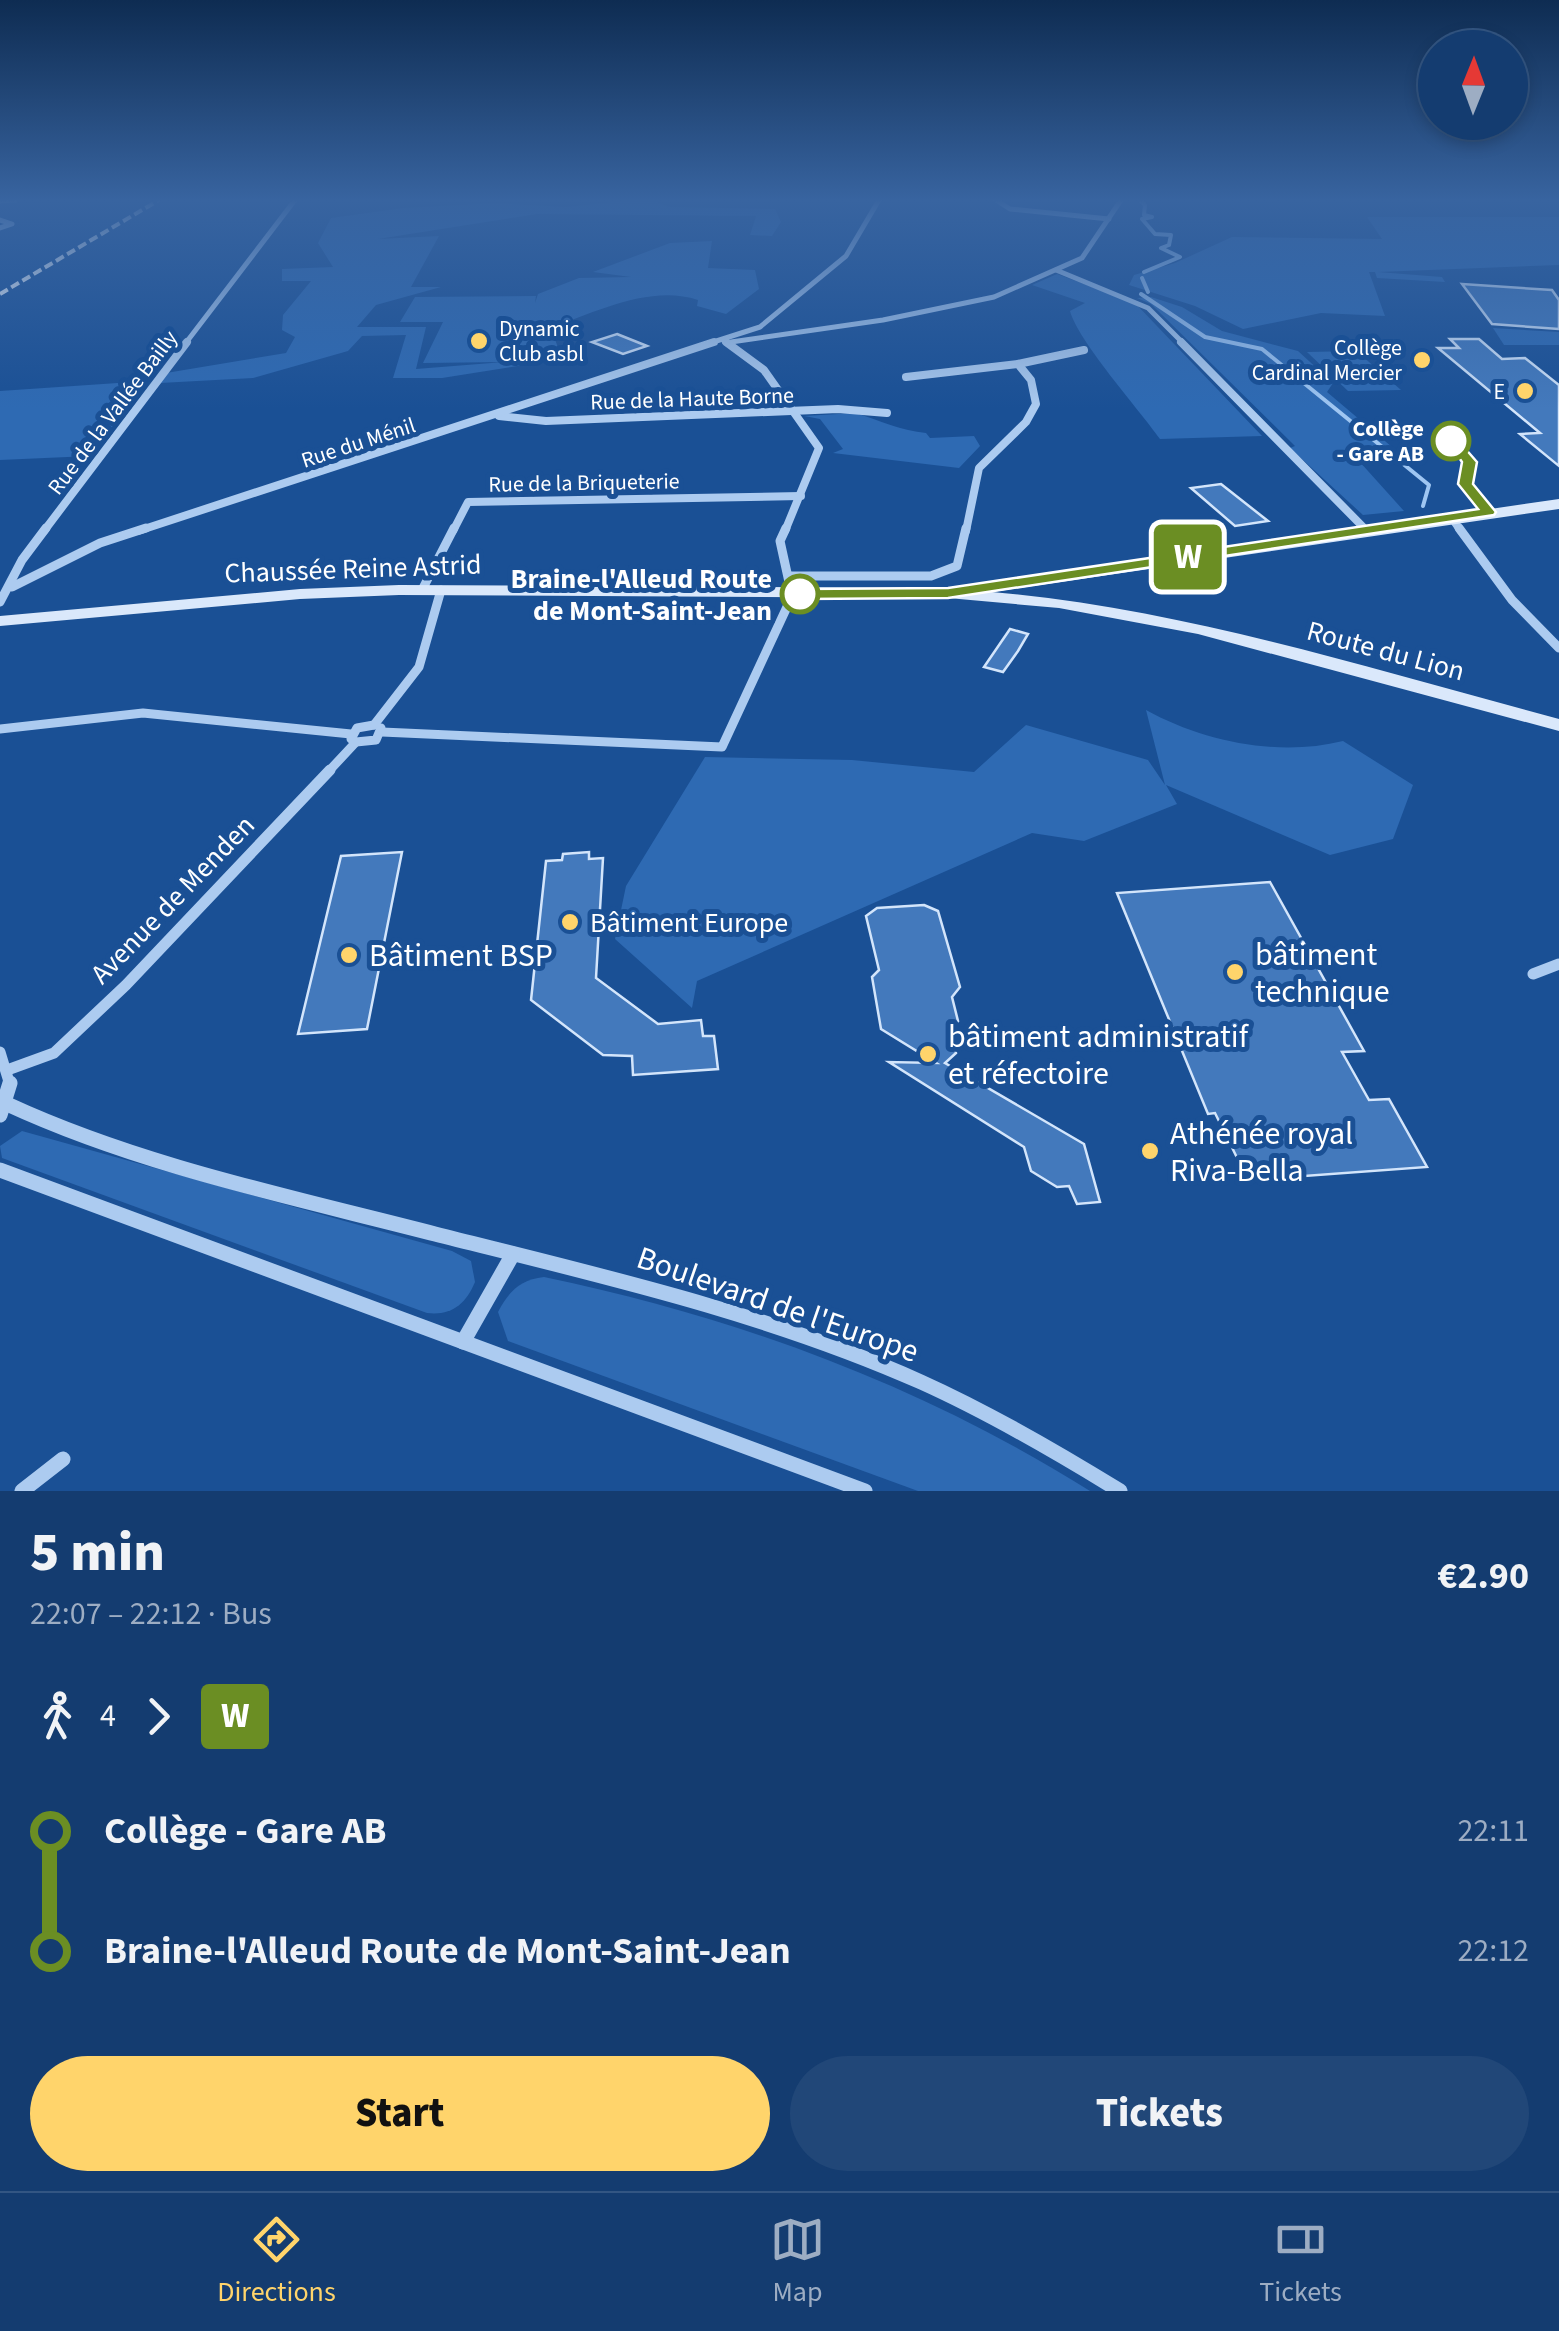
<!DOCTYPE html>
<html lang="en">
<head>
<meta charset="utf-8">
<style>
	:root { --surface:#143c70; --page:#214778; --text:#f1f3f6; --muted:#9dadc3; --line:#335683; --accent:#ffd46b }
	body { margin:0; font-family:"Source Sans 3",sans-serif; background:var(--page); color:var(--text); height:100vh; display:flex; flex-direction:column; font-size:38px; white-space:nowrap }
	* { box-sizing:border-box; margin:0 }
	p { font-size:32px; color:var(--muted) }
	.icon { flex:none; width:55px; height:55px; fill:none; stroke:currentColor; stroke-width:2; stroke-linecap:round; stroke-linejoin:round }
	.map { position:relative; height:1491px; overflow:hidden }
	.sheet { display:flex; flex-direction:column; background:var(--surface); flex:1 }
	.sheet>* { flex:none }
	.badge { padding:0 20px; border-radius:8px; font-size:35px; line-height:65px }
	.needle { width:65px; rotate:1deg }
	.controls { position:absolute; left:1418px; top:30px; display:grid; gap:20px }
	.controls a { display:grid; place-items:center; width:110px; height:110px; border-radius:50%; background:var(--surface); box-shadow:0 5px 15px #0003,0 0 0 2px var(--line); font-size:50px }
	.map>.badge { position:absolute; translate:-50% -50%; box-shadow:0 0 0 5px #fff }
	.legs { display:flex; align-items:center; gap:15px; height:110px; padding:0 30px; font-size:32px }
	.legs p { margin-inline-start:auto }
	.head { display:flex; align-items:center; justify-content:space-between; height:170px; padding:0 30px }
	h1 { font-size:55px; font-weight:800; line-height:75px }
	.primary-button { display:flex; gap:20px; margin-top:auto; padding:20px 30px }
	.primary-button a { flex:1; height:115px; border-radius:60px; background:var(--accent); color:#111; font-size:40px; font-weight:800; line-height:115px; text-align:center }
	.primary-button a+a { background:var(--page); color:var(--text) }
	ul { padding:0 30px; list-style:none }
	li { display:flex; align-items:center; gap:35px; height:120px; font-size:38px }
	li i { display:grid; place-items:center; width:15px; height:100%; margin:0 12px; background:currentColor }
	li i::after { content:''; width:25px; height:25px; margin:-12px; border:8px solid; border-radius:50%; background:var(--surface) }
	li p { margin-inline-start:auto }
	li:first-child i { background:linear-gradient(#0000 50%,currentColor 0) }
	li:last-child i { background:linear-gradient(currentColor 50%,#0000 0) }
	.tab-bar { display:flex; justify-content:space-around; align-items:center; height:140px; border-top:2px solid var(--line); background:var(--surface); font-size:28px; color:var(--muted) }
	.tab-bar a { display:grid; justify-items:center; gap:5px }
	.tab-bar .active { color:var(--accent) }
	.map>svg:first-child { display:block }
	.green { fill:#2e6ab3 }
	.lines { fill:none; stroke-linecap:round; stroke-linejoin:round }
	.stream { stroke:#9fc6f2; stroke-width:4 }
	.building { fill:#4379bc; stroke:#d3e5fb; stroke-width:2.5 }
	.street-far4 { stroke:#accbf0; stroke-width:5 }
	.street-far3 { stroke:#accbf0; stroke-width:8 }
	.street-far2 { stroke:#accbf0; stroke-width:9 }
	.street-far1 { stroke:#accbf0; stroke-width:11 }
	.street { stroke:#accbf0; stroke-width:15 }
	.secondary { fill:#dae8fb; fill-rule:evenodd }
	.rail { stroke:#fff; stroke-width:4; stroke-dasharray:9 4; stroke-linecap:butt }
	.line-1 { fill:#6b8e23; stroke:#fff; stroke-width:2.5 }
	.poi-dot { fill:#ffd46b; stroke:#1a5095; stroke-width:4 }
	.stop-1-dot { fill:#fff; stroke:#6b8e23; stroke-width:5 }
	.labels { text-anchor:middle; stroke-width:10; stroke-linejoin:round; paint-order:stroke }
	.far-poi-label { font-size:22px; fill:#fff; stroke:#1a5095; text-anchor:end }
	.far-street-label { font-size:22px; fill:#fff; stroke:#1a5095 }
	.far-stop-label { font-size:22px; font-weight:bold; fill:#fff; stroke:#1a5095; text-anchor:end }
	.street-label { font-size:28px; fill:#fff; stroke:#1a5095 }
	.stop-label { font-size:28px; font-weight:bold; fill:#fff; stroke:#1a5095; text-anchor:end }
	.poi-label { font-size:28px; fill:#fff; stroke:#1a5095; text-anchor:start }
	.near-poi-label { font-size:32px; fill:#fff; stroke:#1a5095; text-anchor:start }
	.near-street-label { font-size:32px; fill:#fff; stroke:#1a5095 }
</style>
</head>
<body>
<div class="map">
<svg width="1559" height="1491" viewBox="0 0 1559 1491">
	<rect width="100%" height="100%" fill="#1a5095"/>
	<!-- green -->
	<g class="green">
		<path d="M632,200H652L669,207L775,209L781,222L772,236L750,235L756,216L537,214L378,239L439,236L411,287H441L376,305L357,327H426L416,369L504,362L423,363L443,322H400L415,297L536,296L535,303L538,294L579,278L631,277L593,272L670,243L712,241L708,268L755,270L759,289L726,314L697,306L698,300C651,284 595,312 551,328L562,359L442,378H393L406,335L362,336L348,351L253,378L160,383L166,373L286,353L295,337L282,330L283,315L311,281H282V269L333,267L318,243L331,218L403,208L497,203L566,207Z"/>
		<path d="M1367,217H1559V265L1378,272L1442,277L1445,282L1377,278L1375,272H1369L1385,316L1321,313L1243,329L1195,306L1129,285L1134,275L1175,263L1232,237L1382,239Z"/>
		<path d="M1057,274L1135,303L1262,436L1160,439C1138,408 1078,341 1070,311L1085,303L1032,285Z"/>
		<path d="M1151,297L1182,307L1222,331L1298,351L1333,383L1327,392L1405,458L1359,461L1404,511L1363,515L1290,448L1295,446L1151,304L1137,298Z"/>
		<path d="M1493,328L1559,332V345H1504Z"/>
		<path d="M1356,351L1361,355L1401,390L1348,391L1307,352Z"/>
		<path d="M147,381L90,456L0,460V391Z"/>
		<path d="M855,413C879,420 902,431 926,433L930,438L974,436L980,446L959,468L833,453L843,449L820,419L804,416Z"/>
		<path d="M1146,710C1204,742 1279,757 1343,741L1413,785L1393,839L1330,855L1166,785L1177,804L1084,841L1032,833L697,981L692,1008L615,939L626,886L705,757L852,760L974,772L1026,725L1148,760L1165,785Z"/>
		<path d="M22,1131L452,1251L471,1261L475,1282C466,1304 451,1316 427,1313L2,1158L0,1146Z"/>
		<path d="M544,1277C737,1317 923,1386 1090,1491H918L508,1341L498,1312C509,1291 520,1280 544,1277Z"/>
	</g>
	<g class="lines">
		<!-- stream -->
		<g class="stream">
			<path d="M1140,200L1145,205L1144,215L1152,217L1142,219L1155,234L1171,235L1169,245L1161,248L1180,257L1144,272"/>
			<path d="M1142,278L1148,292"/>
			<path d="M1141,294L1205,337L1262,349L1429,485L1423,506"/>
		</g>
	</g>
	<!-- building -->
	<g class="building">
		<path d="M1462,284L1552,290L1559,300V329L1492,324Z"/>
		<path d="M617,334L647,346L623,354L592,342Z"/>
		<path d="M1450,339H1479L1502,359L1525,358L1559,385V466L1520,434L1540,433L1438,348H1459Z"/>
		<path d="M1221,484L1268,521L1235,526L1191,488Z"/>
		<path d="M1010,629L1028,634L1018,651L1003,672L984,667Z"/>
		<path d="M402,852L367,1029L298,1034L341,856Z"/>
		<path d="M589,852V859L603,858L596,978L658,1024L701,1020L703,1036H714L718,1069L633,1075L632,1056L603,1055L531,1000L546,861L562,860L563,854Z"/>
		<path d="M1270,882L1364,1051L1342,1052L1369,1100L1389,1099L1427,1167L1248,1180L1215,1113L1208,1114L1117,893Z"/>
		<path d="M924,905L938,911L960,987L952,997L958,1021L950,1029L956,1053L945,1063L1084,1144L1100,1202L1077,1204L1069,1186L1057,1187L1031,1171L1024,1147L889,1062L936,1063L881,1029L872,977L879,970L866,916L877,908Z"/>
	</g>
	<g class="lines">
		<!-- street-far4 -->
		<g class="street-far4">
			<path d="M996,200L1010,209L1109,219"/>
			<path d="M0,201L15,200"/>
			<path d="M0,220L12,224L0,228"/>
			<path d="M1056,270L1148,308L1184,344"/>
			<path d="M726,342L729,344"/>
			<path d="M731,342L883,320L994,297L1082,258L1121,200"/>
			<path d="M185,344L295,200"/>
			<path d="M707,344L760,327L846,256L879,200"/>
		</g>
		<!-- street-far3 -->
		<g class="street-far3">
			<path d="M726,342L764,370L819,448L785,531"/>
			<path d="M1181,342L1366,530"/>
			<path d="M906,377L1018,364L1084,350"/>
			<path d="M499,416L546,421L838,409L887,413"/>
			<path d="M1451,517L1461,531"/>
			<path d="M44,531L187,342"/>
			<path d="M138,531L714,342"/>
			<path d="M453,531L468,502L801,496"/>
			<path d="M966,531L979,468L1026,422L1036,404L1031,380L1018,364"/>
		</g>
		<!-- street-far2 -->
		<g class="street-far2">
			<path d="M786,528L780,541L789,582"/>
			<path d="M1459,528L1512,600L1559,648"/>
			<path d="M790,576H931L957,566L966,528"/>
			<path d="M12,587L100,543L146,528"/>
			<path d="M422,590L454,528"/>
			<path d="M0,602L22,560L46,528"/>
			<path d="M374,725L419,667L441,590"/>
			<path d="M0,729L143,713L351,734"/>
			<path d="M382,732L722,747L793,594"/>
			<path d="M351,739L357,728L374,725"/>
			<path d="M356,742L376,740L381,728"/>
			<path d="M328,772L356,742"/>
		</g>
		<!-- street-far1 -->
		<g class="street-far1">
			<path d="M1533,974L1559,964"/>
			<path d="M0,1052L10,1085"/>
			<path d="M10,1069L54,1053L126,985L330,770"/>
		</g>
		<!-- street -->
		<g class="street">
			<path d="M7,1104C141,1166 292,1197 435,1234C598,1275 766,1313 921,1382C990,1413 1055,1451 1120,1491"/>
			<path d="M0,1115L10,1083"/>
			<path d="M0,1170L865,1491"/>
			<path d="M463,1342L513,1254"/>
			<path d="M22,1491L63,1459"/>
		</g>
		<!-- secondary -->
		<path class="secondary" d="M1559,499V509L992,592C1185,609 1372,669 1559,719V731L1198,634L1059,608L948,598L399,595L300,599L0,626V616L300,589L399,585L948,588L987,591L982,587L990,582Z"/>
		<!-- rail -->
		<path class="rail" d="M0,294L159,200"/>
	</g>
	<!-- sky -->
	<linearGradient id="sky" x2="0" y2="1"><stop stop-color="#0e2c52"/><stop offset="0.49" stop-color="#3864a0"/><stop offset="1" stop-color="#3864a0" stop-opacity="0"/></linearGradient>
	<rect width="1559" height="409" fill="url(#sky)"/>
	<!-- line-1 -->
	<path class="line-1" d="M1446,438H1456L1477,462L1473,484L1496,512L1494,515L948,598L800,599L792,594L800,589L948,588L1478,509L1458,484L1462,462Z"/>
	<!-- markers -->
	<g class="poi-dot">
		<circle cx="479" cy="341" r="10"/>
		<circle cx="1422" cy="360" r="10"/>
		<circle cx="1525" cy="391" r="10"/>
		<circle cx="570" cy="922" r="10"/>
		<circle cx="349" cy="955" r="10"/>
		<circle cx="1235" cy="972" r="10"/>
		<circle cx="928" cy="1054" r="10"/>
		<circle cx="1150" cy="1151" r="10"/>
	</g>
	<g class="stop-1-dot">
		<circle cx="1451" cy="441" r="18"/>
		<circle cx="800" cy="594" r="18"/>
	</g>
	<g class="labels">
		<!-- far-poi labels -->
		<g class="far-poi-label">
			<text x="499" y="336" text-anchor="start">Dynamic<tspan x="499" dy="25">Club asbl</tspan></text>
			<text x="1402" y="355">Collège<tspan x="1402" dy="25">Cardinal Mercier</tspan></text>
			<text x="1505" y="399">E</text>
		</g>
		<!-- far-street labels -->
		<g class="far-street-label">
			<text transform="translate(692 398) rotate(-2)" y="8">Rue de la Haute Borne</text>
			<text transform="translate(112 412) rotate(-53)" y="8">Rue de la Vallée Bailly</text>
			<text transform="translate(358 442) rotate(-18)" y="8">Rue du Ménil</text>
			<text transform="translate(584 482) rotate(-1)" y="8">Rue de la Briqueterie</text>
		</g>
		<!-- far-stop labels -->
		<g class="far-stop-label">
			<text x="1424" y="436">Collège<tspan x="1424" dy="25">- Gare AB</tspan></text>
		</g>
		<!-- street labels -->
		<g class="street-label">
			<text transform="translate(353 568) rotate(-2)" y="10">Chaussée Reine Astrid</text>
			<text transform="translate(1386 650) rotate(15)" y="10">Route du Lion</text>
			<text transform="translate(172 899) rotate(-46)" y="10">Avenue de Menden</text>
		</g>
		<!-- stop labels -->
		<g class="stop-label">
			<text x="772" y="588">Braine-l'Alleud Route<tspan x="772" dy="32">de Mont-Saint-Jean</tspan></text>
		</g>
		<!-- poi labels -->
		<g class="poi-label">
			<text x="590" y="932">Bâtiment Europe</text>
		</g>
		<!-- near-poi labels -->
		<g class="near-poi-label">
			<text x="1255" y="965">bâtiment<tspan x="1255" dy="37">technique</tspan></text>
			<text x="369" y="966">Bâtiment BSP</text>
			<text x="948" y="1047">bâtiment administratif<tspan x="948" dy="37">et réfectoire</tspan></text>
			<text x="1170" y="1144">Athénée royal<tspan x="1170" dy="37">Riva-Bella</tspan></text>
		</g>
		<!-- near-street labels -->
		<g class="near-street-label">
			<text transform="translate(778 1304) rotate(19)" y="11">Boulevard de l'Europe</text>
		</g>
	</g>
</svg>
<div class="controls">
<a><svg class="needle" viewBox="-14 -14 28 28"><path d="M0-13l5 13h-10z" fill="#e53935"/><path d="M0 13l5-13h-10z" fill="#9dadc3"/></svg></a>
</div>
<b class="badge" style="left:1188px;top:557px;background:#6b8e23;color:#fff">W</b>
</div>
<section class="sheet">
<div class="head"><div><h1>5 min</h1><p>22:07 – 22:12 · Bus</p></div><b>€2.90</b></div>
<div class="legs"><svg class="icon" aria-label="walk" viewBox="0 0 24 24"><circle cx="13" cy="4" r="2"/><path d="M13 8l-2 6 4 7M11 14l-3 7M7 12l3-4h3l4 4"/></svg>4<svg class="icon" aria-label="forward" viewBox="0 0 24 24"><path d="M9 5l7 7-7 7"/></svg><b class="badge" style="background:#6b8e23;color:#fff">W</b></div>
<ul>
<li><i style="color:#6b8e23"></i><b>Collège - Gare AB</b><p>22:11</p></li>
<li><i style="color:#6b8e23"></i><b>Braine-l'Alleud Route de Mont-Saint-Jean</b><p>22:12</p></li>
</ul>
<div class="primary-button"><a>Start</a><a>Tickets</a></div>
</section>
<nav class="tab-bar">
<a class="active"><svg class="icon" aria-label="directions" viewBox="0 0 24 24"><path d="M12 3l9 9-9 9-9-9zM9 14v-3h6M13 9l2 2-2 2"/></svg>Directions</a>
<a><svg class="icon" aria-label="map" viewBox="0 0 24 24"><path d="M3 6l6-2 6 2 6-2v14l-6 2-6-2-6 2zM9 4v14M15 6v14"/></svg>Map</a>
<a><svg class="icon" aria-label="tickets" viewBox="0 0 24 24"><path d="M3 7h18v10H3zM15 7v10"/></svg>Tickets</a>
</nav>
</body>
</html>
